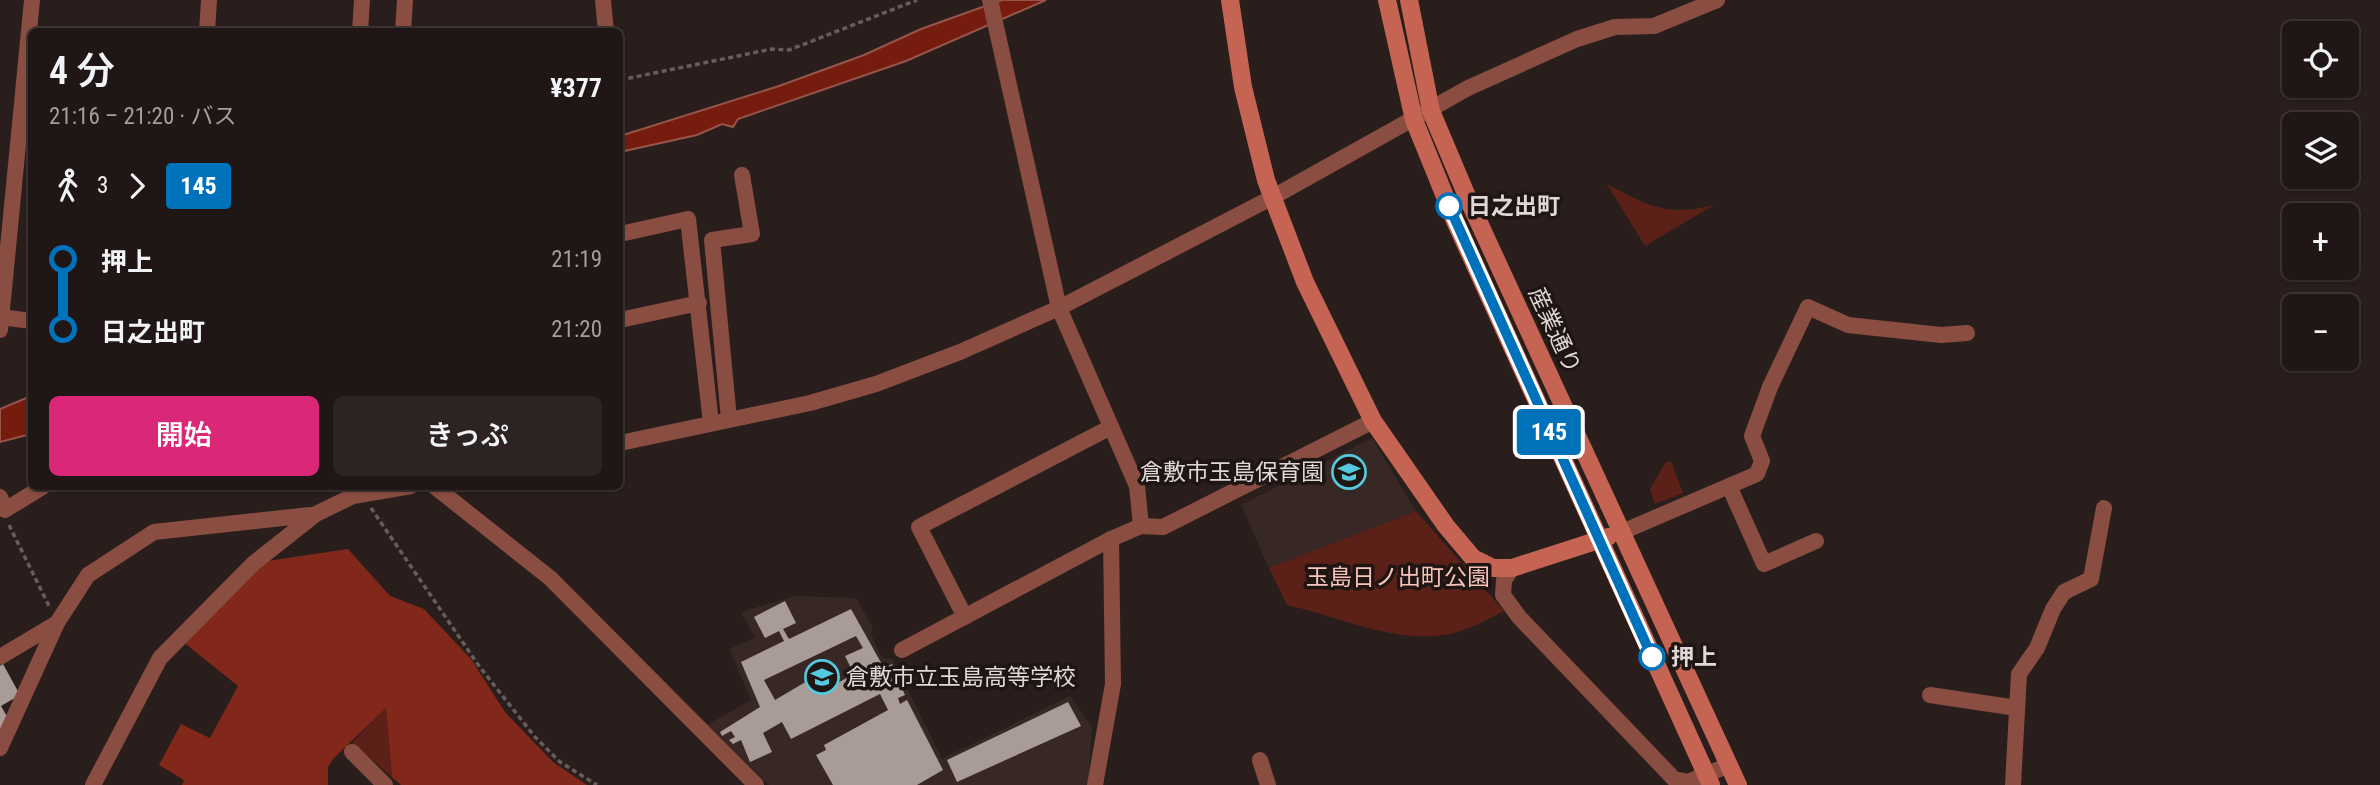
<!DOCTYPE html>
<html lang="ja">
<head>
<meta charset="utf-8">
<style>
	:root { --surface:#1f1615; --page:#2c2322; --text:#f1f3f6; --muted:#a19fa0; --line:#3c3534; --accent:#db2777 }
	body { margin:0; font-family:"Roboto Condensed","Noto Sans JP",sans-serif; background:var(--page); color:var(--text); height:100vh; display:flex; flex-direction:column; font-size:26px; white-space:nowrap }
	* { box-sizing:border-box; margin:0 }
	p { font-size:23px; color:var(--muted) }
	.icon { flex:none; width:38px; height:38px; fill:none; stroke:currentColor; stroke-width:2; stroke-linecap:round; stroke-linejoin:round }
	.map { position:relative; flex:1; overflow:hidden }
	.details { position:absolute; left:28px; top:28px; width:595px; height:462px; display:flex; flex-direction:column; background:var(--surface); border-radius:10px; box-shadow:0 2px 5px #0004,0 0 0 2px var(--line) }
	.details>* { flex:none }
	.badge { padding:0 14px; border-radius:5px; font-size:24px; line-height:46px }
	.fabs { position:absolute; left:2282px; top:21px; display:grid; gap:14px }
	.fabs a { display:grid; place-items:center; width:77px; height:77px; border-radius:10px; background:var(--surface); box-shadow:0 2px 5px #0004,0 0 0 2px var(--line); font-size:35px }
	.map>.badge { position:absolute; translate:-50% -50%; box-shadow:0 0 0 4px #fff }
	.legs { display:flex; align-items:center; gap:10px; height:77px; padding:0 21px; font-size:23px }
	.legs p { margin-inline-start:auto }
	.head { display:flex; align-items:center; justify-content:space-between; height:119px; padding:0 21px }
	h1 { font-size:38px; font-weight:600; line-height:52px }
	.button { display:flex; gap:14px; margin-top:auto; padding:14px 21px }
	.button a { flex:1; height:80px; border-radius:10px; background:var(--accent); color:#fff; font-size:28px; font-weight:600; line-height:80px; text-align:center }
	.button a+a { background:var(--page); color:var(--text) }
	ul { padding:0 21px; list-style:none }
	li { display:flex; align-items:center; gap:24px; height:70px; font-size:26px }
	li i { display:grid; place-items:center; width:10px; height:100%; margin:0 9px; background:currentColor }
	li i::after { content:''; width:18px; height:18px; margin:-9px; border:5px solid; border-radius:50%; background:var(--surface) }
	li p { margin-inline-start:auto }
	li:first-child i { background:linear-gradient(#0000 50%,currentColor 0) }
	li:last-child i { background:linear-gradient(currentColor 50%,#0000 0) }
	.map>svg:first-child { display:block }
	.built { fill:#382825 }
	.green { fill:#5b2017 }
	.forest { fill:#82281a }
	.water { fill:#761c0e; stroke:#96544a; stroke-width:2 }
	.building { fill:#a99b98; fill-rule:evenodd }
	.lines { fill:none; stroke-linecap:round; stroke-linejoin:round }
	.path { stroke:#675e5c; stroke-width:3.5; stroke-dasharray:5 3.5; stroke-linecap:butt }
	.street { stroke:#8a4d42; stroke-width:16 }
	.secondary { stroke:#c56453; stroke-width:18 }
	.line-1-casing { stroke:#fff; stroke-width:16 }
	.line-1 { stroke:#0072bc; stroke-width:10 }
	.stop-1-dot { fill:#fff; stroke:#0072bc; stroke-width:3.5 }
	.labels { text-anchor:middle; stroke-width:7; stroke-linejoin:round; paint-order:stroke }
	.stop-label { font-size:23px; font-weight:bold; fill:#dfd8d6; stroke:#1f1513; text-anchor:start }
	.street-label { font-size:23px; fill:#dfd8d6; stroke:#1f1513 }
	.poi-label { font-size:23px; fill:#dfd8d6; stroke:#1f1513; text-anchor:end }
	.park-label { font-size:23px; fill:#f8c3b8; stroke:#1f1513 }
</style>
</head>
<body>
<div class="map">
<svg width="2380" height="785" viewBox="0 0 2380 785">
	<rect width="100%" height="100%" fill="#291e1c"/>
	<!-- built -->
	<g class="built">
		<path d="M1372,438L1416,511L1269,568L1241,505Z"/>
		<path d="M795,596L856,598L873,628L871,634L882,658L893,659L942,759L1070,696L1092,727L1088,785H769L707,725L751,700L729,649L755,638L741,612Z"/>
	</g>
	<!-- green -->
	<g class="green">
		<path d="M1607,184C1649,206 1666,217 1714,205L1645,246Z"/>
		<path d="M1671,461L1683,493L1655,504L1650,489L1665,463Z"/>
		<path d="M1416,511L1504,611C1486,620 1469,630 1450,634C1396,645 1338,616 1287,605L1269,568Z"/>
		<path d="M386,707L392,777L352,743Z"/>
	</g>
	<!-- forest -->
	<path class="forest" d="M348,549L390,596L424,609L471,659L505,712L553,762L587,785H401L392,777L386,708L333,759L328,767V785H182L184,780L159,765L181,724L210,738L238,686L182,641L254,563Z"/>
	<!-- water -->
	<g class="water">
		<path d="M1002,0H1046L906,61L738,119L733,127L722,124L697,135L620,152V136L779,86L864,55L921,29Z"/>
		<path d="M31,396V434L0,442V409Z"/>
	</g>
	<!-- building -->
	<g class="building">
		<path d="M785,601L796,623L783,629L789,639L851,609L884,668L892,664L905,695L898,698L900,704L907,700L943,770L917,785H833L816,755L826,750L824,745L888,710L880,694L791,739L782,722L763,733L772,752L750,762L741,740L733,744L729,740L735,737L731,731L722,736L720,732L760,707L741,662L784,641L779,631L765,638L754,617ZM856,636L863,648L845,656L854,674L823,691L814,677L775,700L764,680Z"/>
		<path d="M3,664L20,695L1,706L9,720L0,735V666Z"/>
		<path d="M1068,702L1081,726L957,782L947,760Z"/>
	</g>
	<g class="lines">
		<!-- path -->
		<g class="path">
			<path d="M620,80L772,49L789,50L917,0"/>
			<path d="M371,508L479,666L535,737L560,762L597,785"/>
			<path d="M9,525L49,606"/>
		</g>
		<!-- street -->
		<g class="street">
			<path d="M603,0L606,32"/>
			<path d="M990,0L1059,308L1137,486L1141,526"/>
			<path d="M207,32L209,0"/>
			<path d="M360,32L362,0"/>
			<path d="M403,32L405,0"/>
			<path d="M620,234L688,219L711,423"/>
			<path d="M0,317L32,321"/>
			<path d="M620,320L699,303"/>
			<path d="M0,330L32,0"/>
			<path d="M729,419L712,240L752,234L742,175"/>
			<path d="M620,443L810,403L876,384L960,352L1059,308L1273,197L1468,88L1577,39L1615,27L1654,26L1717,0"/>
			<path d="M434,486L550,578L756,785"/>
			<path d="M1729,486L1757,474L1762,461L1752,436L1770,387L1808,307L1848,325L1941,335L1967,333"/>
			<path d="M0,497L5,510L44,486"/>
			<path d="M1622,532L1729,486L1764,564L1816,541"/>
			<path d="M1512,568L1504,580L1503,595L1519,617L1674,779L1688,782L1729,765"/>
			<path d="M965,617L919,527L1111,427"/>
			<path d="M902,650L1111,539"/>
			<path d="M0,657L57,623"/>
			<path d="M1930,695L2017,708"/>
			<path d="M0,748L57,623L88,575L154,532L310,515"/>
			<path d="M352,752L385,785"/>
			<path d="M1260,760L1268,785"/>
			<path d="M93,785L160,658L254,563L316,514L353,496L411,486"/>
			<path d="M1095,785L1113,684L1111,539L1141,526L1163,527L1373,421"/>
			<path d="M2013,785L2019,674L2037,648L2053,609L2064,592L2091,579L2104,508"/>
		</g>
		<!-- secondary -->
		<g class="secondary">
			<path d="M1230,0L1243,87L1266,180L1305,282L1373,421L1446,526L1473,558L1493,568H1512L1608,537"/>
			<path d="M1387,0L1414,120L1455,221L1711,785"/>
			<path d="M1409,0L1431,111L1469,201L1738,785"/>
		</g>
	</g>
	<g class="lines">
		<!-- line-1 casing -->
		<g class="line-1-casing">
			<path id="line-1" d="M1449,206L1652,657"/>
		</g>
		<!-- line-1 -->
		<use href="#line-1" class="line-1"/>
	</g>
	<!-- icons -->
	<defs>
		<g id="school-ring" transform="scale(1.75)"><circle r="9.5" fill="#1f1513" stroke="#55cadf" stroke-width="1.5"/><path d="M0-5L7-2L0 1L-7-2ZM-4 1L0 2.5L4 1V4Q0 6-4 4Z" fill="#55cadf"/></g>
	</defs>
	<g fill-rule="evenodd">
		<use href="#school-ring" x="1349" y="472"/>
		<use href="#school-ring" x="822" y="677"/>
	</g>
	<!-- markers -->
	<g class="stop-1-dot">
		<circle cx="1449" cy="206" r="12"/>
		<circle cx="1652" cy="657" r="12"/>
	</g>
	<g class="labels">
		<!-- stop labels -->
		<g class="stop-label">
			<text x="1468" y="214">日之出町</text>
			<text x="1671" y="665">押上</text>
		</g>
		<!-- street labels -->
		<g class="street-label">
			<text transform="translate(1555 330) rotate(65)" y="8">産業通り</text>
		</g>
		<!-- poi labels -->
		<g class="poi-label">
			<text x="1324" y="480">倉敷市玉島保育園</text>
			<text x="846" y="685" text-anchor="start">倉敷市立玉島高等学校</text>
		</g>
		<!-- park labels -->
		<g class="park-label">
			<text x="1398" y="585">玉島日ノ出町公園</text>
		</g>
	</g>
</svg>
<div class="fabs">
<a><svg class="icon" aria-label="locate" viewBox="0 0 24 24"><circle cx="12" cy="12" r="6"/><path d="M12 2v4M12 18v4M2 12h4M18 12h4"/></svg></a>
<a><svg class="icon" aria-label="layers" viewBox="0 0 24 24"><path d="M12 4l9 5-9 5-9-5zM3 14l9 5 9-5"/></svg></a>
<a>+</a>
<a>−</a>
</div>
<b class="badge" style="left:1549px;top:432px;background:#0072bc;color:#fff">145</b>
<section class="details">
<div class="head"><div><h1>4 分</h1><p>21:16 – 21:20 · バス</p></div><b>¥377</b></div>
<div class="legs"><svg class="icon" aria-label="walk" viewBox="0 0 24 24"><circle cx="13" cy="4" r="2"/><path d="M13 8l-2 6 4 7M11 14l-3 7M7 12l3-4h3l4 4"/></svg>3<svg class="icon" aria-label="forward" viewBox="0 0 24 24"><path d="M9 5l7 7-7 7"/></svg><b class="badge" style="background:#0072bc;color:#fff">145</b></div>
<ul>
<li><i style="color:#0072bc"></i><b>押上</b><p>21:19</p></li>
<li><i style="color:#0072bc"></i><b>日之出町</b><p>21:20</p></li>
</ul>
<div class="button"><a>開始</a><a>きっぷ</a></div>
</section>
</div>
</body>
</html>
